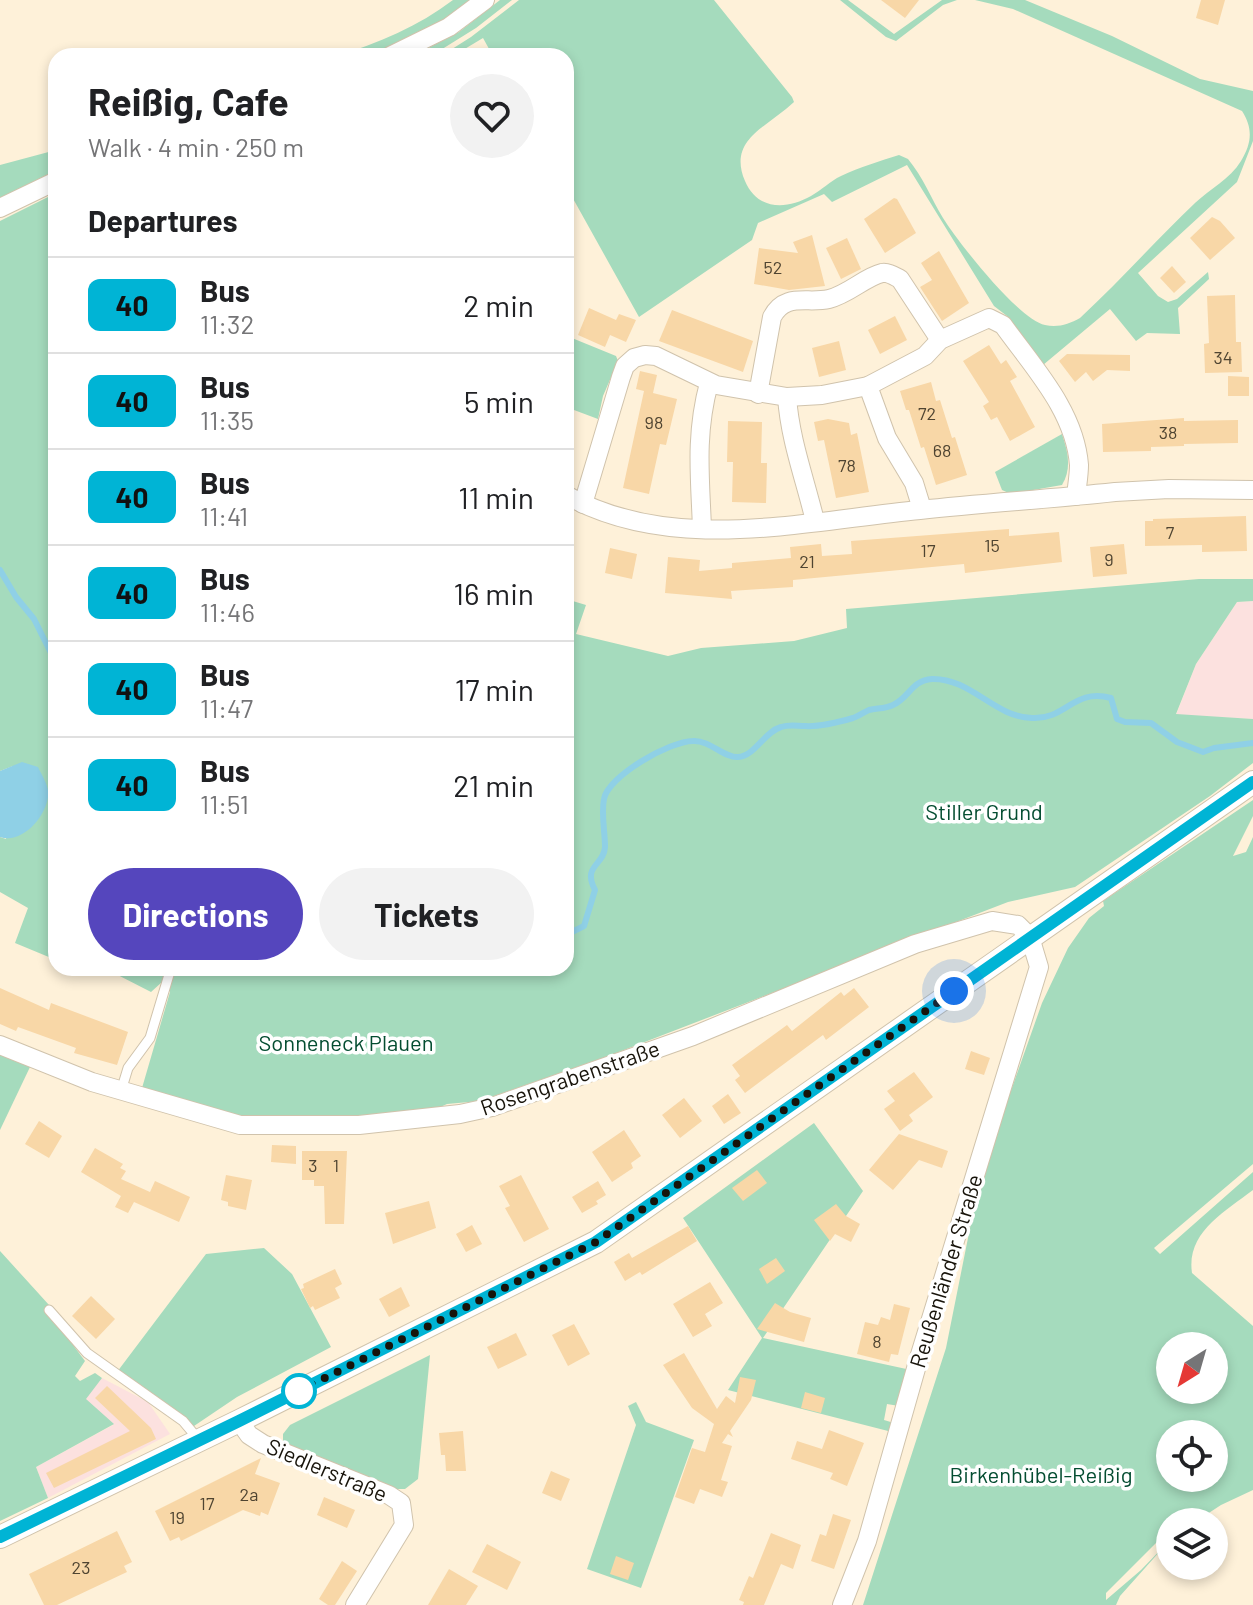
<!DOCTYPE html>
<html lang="en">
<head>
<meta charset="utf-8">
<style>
	:root { --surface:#fff; --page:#f2f2f2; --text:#202124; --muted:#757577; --line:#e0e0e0; --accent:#5546bd }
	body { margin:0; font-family:Barlow,sans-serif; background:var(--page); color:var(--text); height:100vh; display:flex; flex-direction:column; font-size:30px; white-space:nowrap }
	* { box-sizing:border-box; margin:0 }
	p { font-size:26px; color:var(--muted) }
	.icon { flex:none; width:44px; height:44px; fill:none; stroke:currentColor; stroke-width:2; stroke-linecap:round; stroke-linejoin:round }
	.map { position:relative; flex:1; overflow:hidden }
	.panel { position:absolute; left:48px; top:48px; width:526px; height:928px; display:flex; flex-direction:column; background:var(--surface); border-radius:24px; box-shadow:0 4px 12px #0003 }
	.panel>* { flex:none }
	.badge { padding:0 16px; border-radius:12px; font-size:28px; line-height:52px }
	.needle { width:52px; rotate:217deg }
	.buttons { position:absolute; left:1156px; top:1332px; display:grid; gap:16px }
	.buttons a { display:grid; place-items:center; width:72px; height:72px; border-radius:50%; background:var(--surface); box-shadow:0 4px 12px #0003; font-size:40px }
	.you { position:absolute; width:40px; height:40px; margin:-20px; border:6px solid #fff; border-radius:50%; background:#1a73e8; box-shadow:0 0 0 12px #1a73e833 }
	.map>.badge { position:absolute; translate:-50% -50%; box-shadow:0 0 0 4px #fff }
	h2 { padding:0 40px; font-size:30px; line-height:72px }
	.round { display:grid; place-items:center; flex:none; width:84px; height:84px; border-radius:42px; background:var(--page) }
	.summary { display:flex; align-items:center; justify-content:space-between; height:136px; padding:0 40px }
	h1 { font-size:38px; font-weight:700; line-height:60px }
	.cta { display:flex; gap:16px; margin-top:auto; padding:16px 40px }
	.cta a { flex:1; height:92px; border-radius:48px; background:var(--accent); color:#fff; font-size:32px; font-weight:700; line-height:92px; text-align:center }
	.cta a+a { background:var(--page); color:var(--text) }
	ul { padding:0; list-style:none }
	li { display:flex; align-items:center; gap:24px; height:96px; padding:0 40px; border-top:2px solid var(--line) }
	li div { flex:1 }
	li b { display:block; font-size:30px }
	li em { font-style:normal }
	li .badge { min-width:88px; font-weight:700; text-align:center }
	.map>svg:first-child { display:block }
	.industrial { fill:#fce1df }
	.green { fill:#a5dbbd; fill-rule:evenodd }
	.water { fill:#8fd0e6 }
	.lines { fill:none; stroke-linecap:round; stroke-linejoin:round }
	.stream { stroke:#8fd0e6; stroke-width:6 }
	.building { fill:#f8d7a7 }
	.service-casing { stroke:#d0c3ac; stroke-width:11 }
	.minor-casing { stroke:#d0c3ac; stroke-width:20 }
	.tertiary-casing { stroke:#d0c3ac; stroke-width:24 }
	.service { stroke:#fff; stroke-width:9 }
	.minor { stroke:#fff; stroke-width:18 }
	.tertiary { stroke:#fff; stroke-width:22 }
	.line-casing { stroke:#fff; stroke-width:18 }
	.line { stroke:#00b4d5; stroke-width:12 }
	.walk { stroke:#17130a; stroke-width:8; stroke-dasharray:0 14.4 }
	.stop-dot { fill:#fff; stroke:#00b4d5; stroke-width:4 }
	.labels { text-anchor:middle; stroke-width:7; stroke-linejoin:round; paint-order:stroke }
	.number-label { font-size:18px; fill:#4f4431 }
	.park-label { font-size:22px; fill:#044d31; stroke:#fff }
	.street-label { font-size:22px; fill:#17130a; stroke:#fff }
</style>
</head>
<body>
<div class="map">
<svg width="1253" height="1605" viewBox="0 0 1253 1605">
	<rect width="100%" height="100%" fill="#fef1d9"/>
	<!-- industrial -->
	<g class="industrial">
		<path d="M1253,601V719L1176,715L1196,664L1237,602Z"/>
		<path d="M102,1378L148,1402L170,1434L48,1498L36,1467L113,1425L85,1399Z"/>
	</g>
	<!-- green -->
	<g class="green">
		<path d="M453,0H478L394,49L375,56H337C378,43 419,26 453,0Z"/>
		<path d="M500,0H512L476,28L431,56H413L459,32Z"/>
		<path d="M519,0H714L792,97L794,102C768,127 727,139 745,181C757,210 786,210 811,196C822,190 830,181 841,176C860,167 880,161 899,155L908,159C923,177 931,198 943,218C958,242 1019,320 1045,325C1058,328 1069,324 1080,318C1120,281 1156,240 1195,203C1210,189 1230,179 1241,161C1252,143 1253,128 1242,111L1013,9L975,0H1025L1112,36L1200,79L1253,91V141L1237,182L1138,273L1158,296L1168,302L1177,299L1208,272L1209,279L1178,308L1180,334L1147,333L1136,341L1110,309L1043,365L1007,316L994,306L907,165L832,202L824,194L758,223L752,240L639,317L566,186V56H493L483,38L453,56H441L471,37Z"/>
		<path d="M840,0H848L894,34L942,0H957L943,5L896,41L886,37Z"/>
		<path d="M56,150V175L0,202V165Z"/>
		<path d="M56,193V960L15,943L28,908L0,892V837L6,839L13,766L0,771V221Z"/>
		<path d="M567,336L616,356L618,361L603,396L598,419L566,407Z"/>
		<path d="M1062,434C1068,452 1072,468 1062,485L1011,494L1002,490L995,472Z"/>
		<path d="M1199,579H1253V601L1237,602L1196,664L1176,714L1253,719V763L1210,796L1075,887L1008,902L611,1055L480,1101L447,1104L436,1109L361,1120L238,1115L142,1088L170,992L162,982L151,992L108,970L94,968H566V599L586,605L576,634L668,656L701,648L794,641L847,628L846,609Z"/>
		<path d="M1253,800V816L1233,856L1246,852L1253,837V1164L1154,1248L1160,1254L1253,1172V1190C1224,1212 1186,1233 1192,1273L1253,1326V1490L1221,1505L1195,1522H1170V1529L1106,1593V1600L1141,1570L1170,1540L1120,1596L1116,1605H863L946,1348L978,1188L991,1147L1042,1003L1068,948L1089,918L1104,906L1103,901ZM1170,1346H1214V1390H1170ZM1170,1434H1214V1478H1170Z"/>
		<path d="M0,1053L30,1067L0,1130Z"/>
		<path d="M814,1123L863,1191L763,1338L911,1370L899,1406L887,1404L884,1420L894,1423L892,1432L728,1390L762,1338L683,1218Z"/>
		<path d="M264,1248L292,1274L331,1347L237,1397L194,1426L189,1425L169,1405L117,1372L206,1254Z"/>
		<path d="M0,1251L79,1338L73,1345L85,1361L75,1376L80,1381L95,1373L102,1378L86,1399L114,1424L36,1467L48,1498L0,1521Z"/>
		<path d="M430,1355L418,1479L405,1489H393L291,1449L283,1441V1434L290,1425Z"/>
		<path d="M636,1402L646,1422L694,1440L641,1588L587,1569L636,1425L628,1406Z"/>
	</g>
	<!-- water -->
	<path class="water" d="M22,762L38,767C42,776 50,787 48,797C45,818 22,844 0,837V771Z"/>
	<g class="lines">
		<!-- stream -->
		<g class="stream">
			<path d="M0,570L16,597L34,619L56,663"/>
			<path d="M566,935L584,926L595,890C582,865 604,866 605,847C605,832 601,814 604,799C608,776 670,741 693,741C710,740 724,758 738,757C755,756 764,732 781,727C790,724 797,726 805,726C819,727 839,722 853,718C859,716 864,712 869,710C877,708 885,709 893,705C909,698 912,680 932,679C971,678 994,717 1032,718C1066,720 1073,688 1111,698L1117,719L1125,722L1151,723L1177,742L1203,752L1214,748L1253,743"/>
		</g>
	</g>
	<!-- building -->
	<g class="building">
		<path d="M881,0H919L905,18Z"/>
		<path d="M1201,0H1225L1218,25L1196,18Z"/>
		<path d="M894,198L897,199L916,233L885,253L864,219Z"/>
		<path d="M1212,217L1220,221L1235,238L1210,260L1190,238Z"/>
		<path d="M812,235L825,286L789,290L754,284L759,248L798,253L793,242Z"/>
		<path d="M847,238L861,269L841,279L826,248Z"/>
		<path d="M939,251L969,303L942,321L920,287L932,280L921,263Z"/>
		<path d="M1172,266L1186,282L1174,293L1160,278Z"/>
		<path d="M1235,295L1236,342H1241L1242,372L1205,373L1204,344L1209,343L1207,296Z"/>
		<path d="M589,308L616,320L619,314L636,320L626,342L610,335L605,347L578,335Z"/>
		<path d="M672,310L753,341L743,372L659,341Z"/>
		<path d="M895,316L907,340L880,354L868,330Z"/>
		<path d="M839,341L846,370L819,377L812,348Z"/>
		<path d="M989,345L1001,364L1006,360L1017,377L1010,381L1035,427L1010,441L997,417L991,420L983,406L989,402L963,361Z"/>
		<path d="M1067,354L1130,355V371L1107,370L1093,381L1086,372L1075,382L1059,361Z"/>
		<path d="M640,371L657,375L653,393L677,399L666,445L660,444L649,494L623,488L644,391L636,389Z"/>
		<path d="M1228,376L1249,377V396H1228Z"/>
		<path d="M931,382L936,401L940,400L952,438L955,437L967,475L936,485L924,447L921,448L909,410H906L900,391Z"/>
		<path d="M1184,418V421L1238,420V443L1184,444V446L1151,447V451L1103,452L1102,424Z"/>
		<path d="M828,419L849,423L851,435L857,433L869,492L836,498L824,440L818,441L814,422Z"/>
		<path d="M728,421L762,422L761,463H767L766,503L732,502L733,462H727Z"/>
		<path d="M1246,516L1247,551L1202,552V545L1145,546V521H1153V519Z"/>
		<path d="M1009,529V536L1059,532L1062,562L965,573L964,564L793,580V587L731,591L732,599L665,593L668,557L700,560L699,571L732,568V563L791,558L790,547L821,544L822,556L852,554L851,541Z"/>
		<path d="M1124,544L1127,574L1093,577L1090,547Z"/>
		<path d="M610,548L637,554L632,579L605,573Z"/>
		<path d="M0,988L49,1010L51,1003L128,1032L117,1065L74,1053L76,1048L18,1027L16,1031L0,1024Z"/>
		<path d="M854,988L869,1007L826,1040L823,1035L745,1093L735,1080L740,1076L732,1065L787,1025L792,1031L841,992L844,996Z"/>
		<path d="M971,1051L990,1058L984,1075L965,1069Z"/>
		<path d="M914,1072L933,1097L909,1115L913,1121L900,1131L884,1109L895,1101L887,1091Z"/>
		<path d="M728,1094L741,1113L724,1124L712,1106Z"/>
		<path d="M684,1098L702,1121L680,1138L662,1115Z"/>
		<path d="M39,1121L62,1136L49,1158L25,1144Z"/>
		<path d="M624,1130L641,1156L631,1163L633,1168L612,1182L592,1152Z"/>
		<path d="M899,1134L948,1151L942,1168L919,1160L893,1190L869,1170Z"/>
		<path d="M272,1145L296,1146V1164L271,1162Z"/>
		<path d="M95,1148L123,1164L120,1168L126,1171L121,1179L150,1192L155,1181L190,1197L179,1222L134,1202L128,1213L115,1207L121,1196L81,1172Z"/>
		<path d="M302,1151H347L344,1224H325L324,1186H314V1180H302Z"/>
		<path d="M757,1170L767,1183L743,1201L732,1188Z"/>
		<path d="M226,1175L252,1180L246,1210L228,1206V1202L221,1200Z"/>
		<path d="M521,1175L549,1229L524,1242L505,1208L510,1206L499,1186Z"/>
		<path d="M598,1181L606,1195L596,1201L598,1204L582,1213L572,1197Z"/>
		<path d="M429,1201L436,1228L393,1244L385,1213Z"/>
		<path d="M836,1204L846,1216L860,1224L851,1242L835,1234L830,1241L814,1220Z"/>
		<path d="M472,1225L482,1244L466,1252L456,1234Z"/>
		<path d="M688,1226L697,1241L642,1275L640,1272L625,1281L614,1262L629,1253L632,1258Z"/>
		<path d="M776,1258L785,1271L767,1284L759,1269Z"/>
		<path d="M335,1269L342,1284L335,1288L340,1298L315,1310L313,1306L310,1308L301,1289L304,1288L303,1284Z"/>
		<path d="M710,1282L723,1303L705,1314L712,1326L693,1337L673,1304Z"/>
		<path d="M401,1287L410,1306L389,1317L379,1299Z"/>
		<path d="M91,1296L115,1319L96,1339L72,1316Z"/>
		<path d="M775,1303L790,1312L811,1318L804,1342L757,1329Z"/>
		<path d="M894,1304L910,1308L898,1355L891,1354L889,1362L857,1354L865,1322L878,1325L881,1317L890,1320Z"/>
		<path d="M574,1324L590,1354L568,1366L552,1335Z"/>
		<path d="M516,1333L527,1355L498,1369L487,1347Z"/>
		<path d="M684,1353L717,1409L726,1396L735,1403L740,1377L756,1380L751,1400L730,1431L733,1437L728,1434L722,1443L732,1446L721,1480L728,1482L722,1497L700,1489L694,1504L675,1497L692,1448L705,1452L714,1424L692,1408L663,1365Z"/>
		<path d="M107,1386L151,1428L156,1439L54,1488L46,1473L130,1431L95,1398Z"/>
		<path d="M805,1392L825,1398L821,1413L801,1408Z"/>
		<path d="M829,1430L864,1443L847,1486L830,1479L833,1473L791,1459L797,1441L822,1449Z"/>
		<path d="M463,1431L466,1471H446L445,1455H441L439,1433Z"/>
		<path d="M261,1458L255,1474L280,1483L268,1515L261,1512L260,1516L243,1510L181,1541L179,1537L170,1541L155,1511Z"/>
		<path d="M551,1471L570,1479L561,1501L542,1493Z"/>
		<path d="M324,1497L355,1510L347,1528L317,1515Z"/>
		<path d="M833,1514L851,1520L834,1569L811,1561L820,1534L826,1536Z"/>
		<path d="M117,1531L132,1562L124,1566L127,1572L57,1605H44L29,1574Z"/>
		<path d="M771,1533L801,1545L793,1569L781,1564L764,1605H743L744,1602L739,1600L749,1576L753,1578Z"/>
		<path d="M487,1544L521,1562L507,1590L472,1572Z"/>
		<path d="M616,1556L634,1563L628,1580L610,1574Z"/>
		<path d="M342,1561L357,1571L335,1605H328L319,1599Z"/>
		<path d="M449,1569L478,1586L466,1605H428Z"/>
	</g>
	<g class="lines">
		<!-- service casing -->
		<g class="service-casing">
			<g id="service">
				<path d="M121,1091L128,1068L150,1038L171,968"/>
				<path d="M49,1310L87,1353L183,1421L199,1440"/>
			</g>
		</g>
		<!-- minor casing -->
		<g class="minor-casing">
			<g id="minor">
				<path d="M390,56L449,27L485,0"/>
				<path d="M0,208L56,181"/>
				<path d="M868,386L887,438L914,483L922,509"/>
				<path d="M758,394L772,317C785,292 807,304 829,299C849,294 865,277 882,273C888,272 894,276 900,279L940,340"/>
				<path d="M787,397C790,440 805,479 815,521"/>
				<path d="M566,495C673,555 804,521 920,510C985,503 1050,499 1115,492L1169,489L1253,490"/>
				<path d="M583,504L621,377L625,366L634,358L645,355L656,356L716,385L787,397L822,395L868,386L925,356L940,340L989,318L1003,325C1033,367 1075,411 1079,465C1079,475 1077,486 1076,496"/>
				<path d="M702,528C700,476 695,435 709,383"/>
				<path d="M0,1045L92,1082L240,1125H359L460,1114L492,1107L693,1036L915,944L992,921L1018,925L1030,937L1039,967L919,1358L867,1541L842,1605"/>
				<path d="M239,1421L249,1435L263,1444L389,1495L401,1503L404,1525L355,1605"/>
			</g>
		</g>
		<!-- tertiary casing -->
		<g class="tertiary-casing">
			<path id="tertiary" d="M0,1537L239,1421L596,1242L1253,782"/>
		</g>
		<!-- service -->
		<use href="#service" class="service"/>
		<!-- minor -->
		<use href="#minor" class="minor"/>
		<!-- tertiary -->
		<use href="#tertiary" class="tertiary"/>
	</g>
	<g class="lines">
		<!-- line casing -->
		<g class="line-casing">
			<path id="line" d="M0,1537L239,1421L596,1242L1253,782"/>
		</g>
		<!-- line -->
		<use href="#line" class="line"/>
		<!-- walk -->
		<path class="walk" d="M299,1391L596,1242L954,991"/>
	</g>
	<!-- markers -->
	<circle class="stop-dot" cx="299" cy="1391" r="16"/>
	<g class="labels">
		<!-- number labels -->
		<g class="number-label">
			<text x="773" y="274">52</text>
			<text x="1223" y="364">34</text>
			<text x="927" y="420">72</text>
			<text x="654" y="429">98</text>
			<text x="1168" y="439">38</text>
			<text x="942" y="457">68</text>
			<text x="847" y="472">78</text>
			<text x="1170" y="539">7</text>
			<text x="992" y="552">15</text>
			<text x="928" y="557">17</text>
			<text x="1109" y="566">9</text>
			<text x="807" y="568">21</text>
			<text x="313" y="1172">3</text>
			<text x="336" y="1172">1</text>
			<text x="877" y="1348">8</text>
			<text x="249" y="1501">2a</text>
			<text x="207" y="1510">17</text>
			<text x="177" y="1524">19</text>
			<text x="81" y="1574">23</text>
		</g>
		<!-- park labels -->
		<g class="park-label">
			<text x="984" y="820">Stiller Grund</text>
			<text x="346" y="1051">Sonneneck Plauen</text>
			<text x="1041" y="1483">Birkenhübel-Reißig</text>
		</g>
		<!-- street labels -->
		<g class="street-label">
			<text transform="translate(570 1078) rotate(-19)" y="8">Rosengrabenstraße</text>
			<text transform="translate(946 1271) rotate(-73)" y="8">Reußenländer Straße</text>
			<text transform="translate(327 1470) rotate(23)" y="8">Siedlerstraße</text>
		</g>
	</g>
</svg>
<div class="buttons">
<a><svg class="needle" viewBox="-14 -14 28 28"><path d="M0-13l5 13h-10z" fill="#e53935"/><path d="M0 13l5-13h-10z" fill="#757577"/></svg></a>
<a><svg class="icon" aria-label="locate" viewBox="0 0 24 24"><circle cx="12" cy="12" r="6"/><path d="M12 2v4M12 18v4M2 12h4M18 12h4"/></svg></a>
<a><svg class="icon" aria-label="layers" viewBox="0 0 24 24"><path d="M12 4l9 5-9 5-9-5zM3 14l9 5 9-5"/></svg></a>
</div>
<div class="you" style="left:954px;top:991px"></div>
<section class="panel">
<div class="summary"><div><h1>Reißig, Cafe</h1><p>Walk · 4 min · 250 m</p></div><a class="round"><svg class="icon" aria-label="heart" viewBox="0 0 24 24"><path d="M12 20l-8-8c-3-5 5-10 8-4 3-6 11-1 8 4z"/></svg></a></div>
<h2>Departures</h2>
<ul>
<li><span class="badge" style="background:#00b4d5;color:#111">40</span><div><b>Bus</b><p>11:32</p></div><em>2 min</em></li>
<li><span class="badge" style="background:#00b4d5;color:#111">40</span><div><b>Bus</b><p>11:35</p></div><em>5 min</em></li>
<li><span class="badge" style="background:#00b4d5;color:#111">40</span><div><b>Bus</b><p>11:41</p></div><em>11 min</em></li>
<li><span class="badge" style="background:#00b4d5;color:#111">40</span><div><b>Bus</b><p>11:46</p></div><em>16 min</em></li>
<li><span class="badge" style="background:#00b4d5;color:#111">40</span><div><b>Bus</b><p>11:47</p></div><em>17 min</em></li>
<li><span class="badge" style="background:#00b4d5;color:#111">40</span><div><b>Bus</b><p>11:51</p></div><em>21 min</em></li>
</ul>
<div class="cta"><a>Directions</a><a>Tickets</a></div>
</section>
</div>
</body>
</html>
